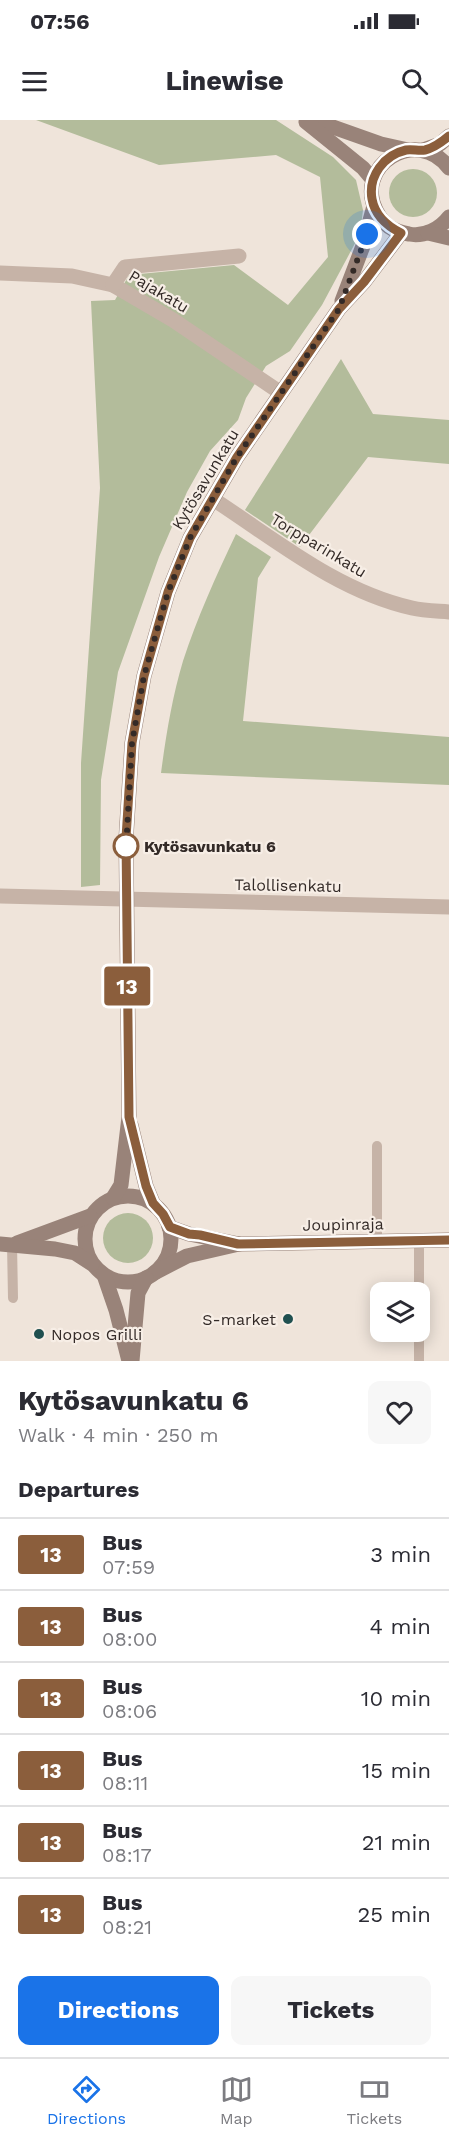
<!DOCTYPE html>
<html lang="en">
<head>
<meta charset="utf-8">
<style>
	:root { --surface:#fff; --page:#f7f7f7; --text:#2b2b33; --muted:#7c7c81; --line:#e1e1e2; --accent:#1a73e8 }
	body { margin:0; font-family:"Work Sans",sans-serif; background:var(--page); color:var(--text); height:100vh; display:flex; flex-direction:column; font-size:22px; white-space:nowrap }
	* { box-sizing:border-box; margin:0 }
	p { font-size:20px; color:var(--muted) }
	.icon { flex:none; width:33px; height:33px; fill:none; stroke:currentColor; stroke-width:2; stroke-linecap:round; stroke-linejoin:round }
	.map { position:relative; height:1241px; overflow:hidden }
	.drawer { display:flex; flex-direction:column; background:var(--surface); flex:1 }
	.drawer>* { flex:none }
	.badge { padding:0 12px; border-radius:4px; font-size:21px; line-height:39px }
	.controls { position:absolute; left:370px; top:1162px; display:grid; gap:12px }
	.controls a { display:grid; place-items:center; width:60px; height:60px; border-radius:12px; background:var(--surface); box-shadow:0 3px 15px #0003; font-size:30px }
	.you { position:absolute; width:30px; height:30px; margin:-15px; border:4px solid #fff; border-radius:50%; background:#1a73e8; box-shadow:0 0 0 9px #1a73e833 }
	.map>.badge { position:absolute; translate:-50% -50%; box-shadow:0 0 0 3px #fff }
	h2 { padding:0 18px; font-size:22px; line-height:54px }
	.round { display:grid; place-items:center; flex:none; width:63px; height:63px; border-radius:12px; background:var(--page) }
	.summary { display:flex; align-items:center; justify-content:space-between; height:102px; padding:0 18px }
	h1 { font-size:28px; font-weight:700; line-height:45px }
	.cta { display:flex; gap:12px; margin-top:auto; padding:12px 18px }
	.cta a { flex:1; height:69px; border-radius:12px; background:var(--accent); color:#fff; font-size:24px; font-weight:700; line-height:69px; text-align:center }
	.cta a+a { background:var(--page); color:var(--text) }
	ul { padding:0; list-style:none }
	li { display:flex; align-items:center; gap:18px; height:72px; padding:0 18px; border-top:2px solid var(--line) }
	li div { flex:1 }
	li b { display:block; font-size:22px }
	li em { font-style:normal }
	li .badge { min-width:66px; font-weight:700; text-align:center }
	.status { display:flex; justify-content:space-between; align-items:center; height:42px; padding:0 30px; background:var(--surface); direction:ltr }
	.status svg { height:16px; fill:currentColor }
	header { display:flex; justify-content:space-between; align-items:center; height:78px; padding:0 18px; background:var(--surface); font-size:27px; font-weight:700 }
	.tab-bar { display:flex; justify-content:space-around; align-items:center; height:84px; border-top:2px solid var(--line); background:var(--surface); font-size:16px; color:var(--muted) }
	.tab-bar a { display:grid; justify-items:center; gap:3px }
	.tab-bar .current { color:var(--accent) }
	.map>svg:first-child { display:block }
	.green { fill:#b3bc9b }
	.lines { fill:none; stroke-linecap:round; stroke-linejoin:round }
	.lane { stroke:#c6b3a7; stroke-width:10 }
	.street { stroke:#c6b3a7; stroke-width:15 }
	.secondary { stroke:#998379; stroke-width:15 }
	.line-casing { stroke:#fff; stroke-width:14 }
	.line { stroke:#8b5e3c; stroke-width:9 }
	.walk { stroke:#332a27; stroke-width:6; stroke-dasharray:0 10.8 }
	.stop-dot { fill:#fff; stroke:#8b5e3c; stroke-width:3 }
	.poi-dot { fill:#205050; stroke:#f7eee6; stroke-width:2 }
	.labels { text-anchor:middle; stroke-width:4.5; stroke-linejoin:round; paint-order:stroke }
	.street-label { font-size:16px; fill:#332a27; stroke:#f7eee6 }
	.stop-label { font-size:16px; font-weight:bold; fill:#332a27; stroke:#f7eee6; text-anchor:start }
	.poi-label { font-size:16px; fill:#332a27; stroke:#f7eee6; text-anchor:end }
</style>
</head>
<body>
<div class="status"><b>07:56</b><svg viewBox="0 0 49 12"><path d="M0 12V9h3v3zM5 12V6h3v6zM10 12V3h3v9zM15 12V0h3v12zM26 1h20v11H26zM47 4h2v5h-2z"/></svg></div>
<header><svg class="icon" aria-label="menu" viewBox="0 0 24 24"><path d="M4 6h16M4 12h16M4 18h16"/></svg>Linewise<svg class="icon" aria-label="search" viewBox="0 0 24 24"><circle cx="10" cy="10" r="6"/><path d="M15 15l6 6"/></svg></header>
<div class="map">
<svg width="449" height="1241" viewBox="0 0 449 1241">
	<rect width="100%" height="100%" fill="#efe4da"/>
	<!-- green -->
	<g class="green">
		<path d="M36,0H276L333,37L356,60L363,90L360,114L322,185L290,231L266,246L246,278L238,300L210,331L187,372L159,437L118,552L101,660L100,765L81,767V643L100,368L91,181L115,180L129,155L234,145L288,185L328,137L320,57L276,35L159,45Z"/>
		<circle cx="413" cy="73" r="24"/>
		<path d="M341,239L373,294L449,300V344L368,337L300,427L245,390Z"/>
		<path d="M236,414L271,437L258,458L243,601L449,617V665L161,653C166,615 172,578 183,541C197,498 216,456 236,414Z"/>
		<circle cx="128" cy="1118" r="25"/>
	</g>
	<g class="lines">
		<!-- lane -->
		<g class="lane">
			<path d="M419,1120V1173"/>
			<path d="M377,1121V1026"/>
			<path d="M12,1124L13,1178"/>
			<path d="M419,1241V1212"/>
		</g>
		<!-- street -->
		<g class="street">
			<path d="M0,153L72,156L113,165L173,200L281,273"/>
			<path d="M113,165L125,147L239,136"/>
			<path d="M213,379C276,420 337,471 412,488C424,491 437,491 449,492"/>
			<path d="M0,776L449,787"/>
		</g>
		<!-- secondary -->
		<g class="secondary">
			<path d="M313,0L381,24L408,30"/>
			<path d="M306,2L363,48L373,60"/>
			<path d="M423,30L440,24L449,16"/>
			<path d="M449,48C417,5 352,46 377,92C383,105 395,112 409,114C424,117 440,109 449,97"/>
			<path d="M428,113L449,118"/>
			<path d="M342,181L363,126L374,86"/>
			<path d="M131,1005L146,1066L153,1083"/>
			<circle cx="128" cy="1119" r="43"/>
			<path d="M113,1078L121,1065L129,997L126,718L132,623L144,556L168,472L190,418L237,337L339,189L364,162L401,113"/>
			<path d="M169,1107L189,1114L239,1124"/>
			<path d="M17,1123L90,1096"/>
			<path d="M0,1124L55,1129L75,1133L92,1144"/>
			<path d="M156,1152L187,1136L239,1124L449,1120"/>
			<path d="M104,1155L116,1190L129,1241"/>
			<path d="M132,1241L138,1173L146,1158"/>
		</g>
	</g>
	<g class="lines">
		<!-- line casing -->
		<g class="line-casing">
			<path id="line" d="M449,16C442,22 434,28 425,30C419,31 412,29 406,30C384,35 368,56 372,79C375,96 387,106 401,113L364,162L339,189L237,337L190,418L168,472L144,556L132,623L126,718L129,997L146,1066L153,1083L163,1094L170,1107L189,1114L200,1115L238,1124L449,1120"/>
		</g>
		<!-- line -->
		<use href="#line" class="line"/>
		<!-- walk -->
		<path class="walk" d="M126,726V729L132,623L144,556L168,472L190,418L237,337L339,189L367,114"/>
	</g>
	<!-- markers -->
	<circle class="stop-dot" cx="126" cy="726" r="12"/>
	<g class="poi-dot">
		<circle cx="288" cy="1199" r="6"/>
		<circle cx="39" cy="1214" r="6"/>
	</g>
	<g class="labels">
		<!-- street labels -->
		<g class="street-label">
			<text transform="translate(159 171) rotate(31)" y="6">Pajakatu</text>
			<text transform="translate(205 359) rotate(-59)" y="6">Kytösavunkatu</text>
			<text transform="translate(319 425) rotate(31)" y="6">Torpparinkatu</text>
			<text transform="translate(288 765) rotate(1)" y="6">Talollisenkatu</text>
			<text transform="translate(343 1104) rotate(-1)" y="6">Joupinraja</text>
		</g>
		<!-- stop labels -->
		<g class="stop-label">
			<text x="144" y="732">Kytösavunkatu 6</text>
		</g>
		<!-- poi labels -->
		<g class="poi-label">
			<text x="276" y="1205">S-market</text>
			<text x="51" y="1220" text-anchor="start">Nopos Grilli</text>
		</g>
	</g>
</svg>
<div class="controls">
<a><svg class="icon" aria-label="layers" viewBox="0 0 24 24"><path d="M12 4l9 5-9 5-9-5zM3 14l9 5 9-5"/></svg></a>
</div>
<div class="you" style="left:367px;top:114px"></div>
<b class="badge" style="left:127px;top:866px;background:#8b5e3c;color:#fff">13</b>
</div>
<section class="drawer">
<div class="summary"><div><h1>Kytösavunkatu 6</h1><p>Walk · 4 min · 250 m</p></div><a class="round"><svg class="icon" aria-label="heart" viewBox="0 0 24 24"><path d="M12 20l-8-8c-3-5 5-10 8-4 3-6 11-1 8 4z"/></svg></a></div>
<h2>Departures</h2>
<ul>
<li><span class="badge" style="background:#8b5e3c;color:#fff">13</span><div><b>Bus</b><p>07:59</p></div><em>3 min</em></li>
<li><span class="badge" style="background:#8b5e3c;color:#fff">13</span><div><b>Bus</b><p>08:00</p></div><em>4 min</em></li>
<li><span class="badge" style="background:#8b5e3c;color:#fff">13</span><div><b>Bus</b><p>08:06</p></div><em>10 min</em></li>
<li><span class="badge" style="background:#8b5e3c;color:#fff">13</span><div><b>Bus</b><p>08:11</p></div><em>15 min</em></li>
<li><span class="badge" style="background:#8b5e3c;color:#fff">13</span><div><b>Bus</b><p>08:17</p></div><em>21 min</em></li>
<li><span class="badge" style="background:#8b5e3c;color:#fff">13</span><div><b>Bus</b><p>08:21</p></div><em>25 min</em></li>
</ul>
<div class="cta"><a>Directions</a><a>Tickets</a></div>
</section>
<nav class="tab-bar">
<a class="current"><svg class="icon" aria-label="directions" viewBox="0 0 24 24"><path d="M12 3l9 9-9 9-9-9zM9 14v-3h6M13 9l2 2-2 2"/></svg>Directions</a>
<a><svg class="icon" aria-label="map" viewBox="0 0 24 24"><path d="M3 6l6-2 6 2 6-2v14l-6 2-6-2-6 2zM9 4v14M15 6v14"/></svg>Map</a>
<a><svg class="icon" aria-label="tickets" viewBox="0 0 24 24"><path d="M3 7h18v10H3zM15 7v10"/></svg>Tickets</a>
</nav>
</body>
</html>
